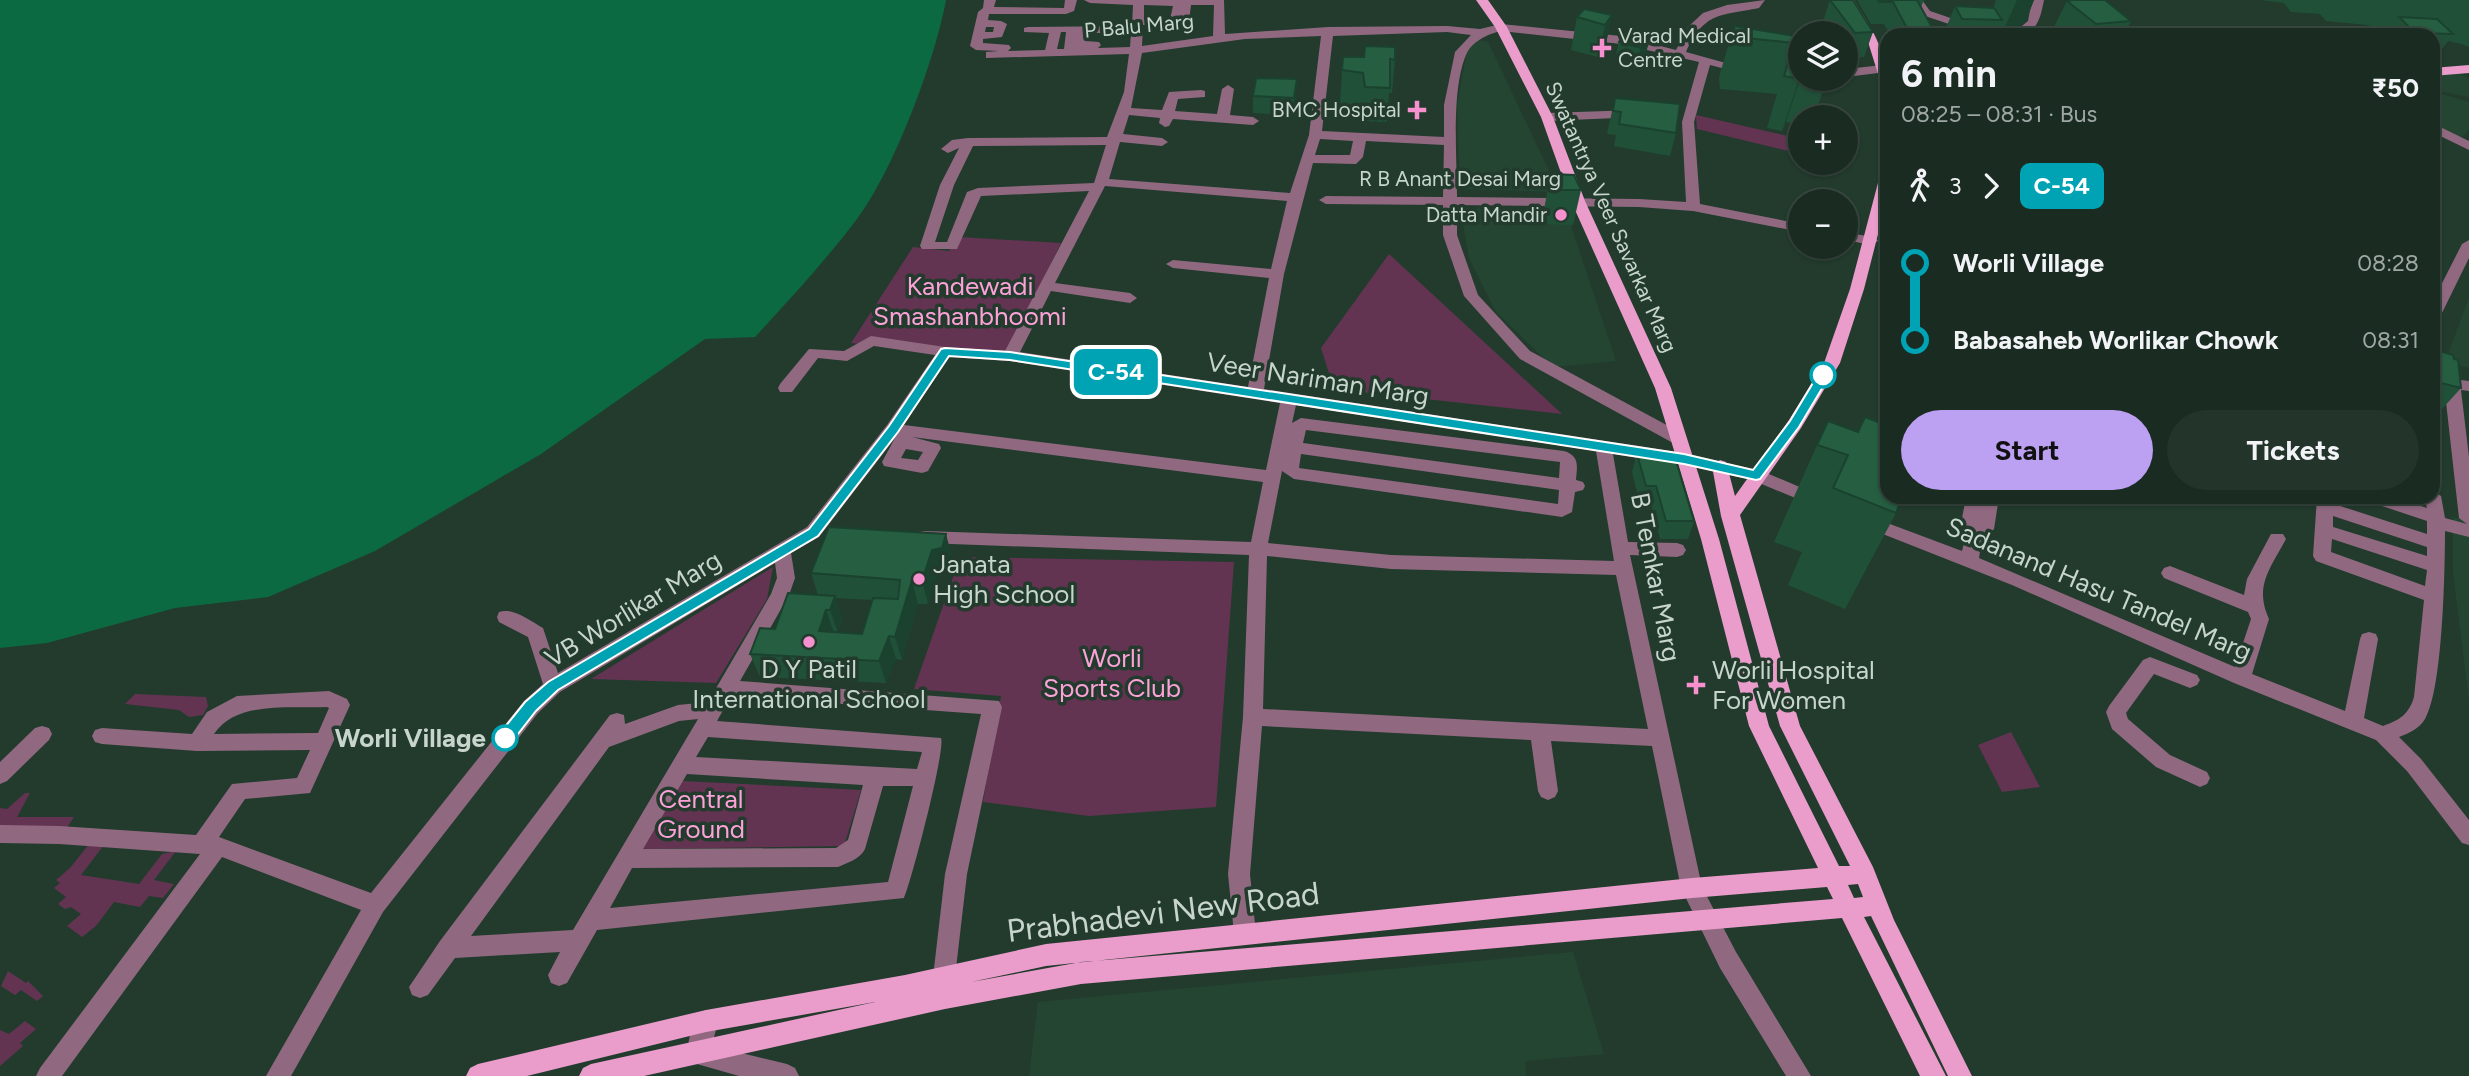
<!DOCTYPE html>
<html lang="en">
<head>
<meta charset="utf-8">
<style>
	:root { --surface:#1a2c22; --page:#23342a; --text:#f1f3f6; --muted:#9fa7a5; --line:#384840; --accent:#bca0f2 }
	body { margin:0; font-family:Figtree,sans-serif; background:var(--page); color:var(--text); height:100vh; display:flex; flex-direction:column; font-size:26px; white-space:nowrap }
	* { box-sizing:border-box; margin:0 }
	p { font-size:23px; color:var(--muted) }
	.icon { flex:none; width:38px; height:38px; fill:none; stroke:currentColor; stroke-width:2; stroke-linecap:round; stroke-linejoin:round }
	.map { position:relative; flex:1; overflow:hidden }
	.sheet { position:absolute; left:1880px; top:28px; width:560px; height:476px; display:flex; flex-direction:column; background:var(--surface); border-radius:21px; box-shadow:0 2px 5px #0004,0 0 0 2px var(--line) }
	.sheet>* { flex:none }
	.badge { padding:0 14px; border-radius:10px; font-size:24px; line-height:46px }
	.tools { position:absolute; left:1788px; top:21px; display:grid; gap:14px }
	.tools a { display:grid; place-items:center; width:70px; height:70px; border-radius:50%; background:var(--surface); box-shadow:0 2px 5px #0004,0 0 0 2px var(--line); font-size:35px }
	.map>.badge { position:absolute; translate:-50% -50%; box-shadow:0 0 0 4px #fff }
	.legs { display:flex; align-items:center; gap:10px; height:77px; padding:0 21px; font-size:23px }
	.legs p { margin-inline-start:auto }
	.head { display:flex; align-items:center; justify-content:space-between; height:119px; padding:0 21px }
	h1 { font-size:38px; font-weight:700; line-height:52px }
	.cta { display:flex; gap:14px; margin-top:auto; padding:14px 21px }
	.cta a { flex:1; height:80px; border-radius:42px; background:var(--accent); color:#111; font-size:28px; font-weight:700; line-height:80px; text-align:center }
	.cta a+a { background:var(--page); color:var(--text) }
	ul { padding:0 21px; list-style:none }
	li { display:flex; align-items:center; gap:24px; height:77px; font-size:26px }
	li i { display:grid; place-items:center; width:10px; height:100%; margin:0 9px; background:currentColor }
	li i::after { content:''; width:18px; height:18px; margin:-9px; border:5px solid; border-radius:50%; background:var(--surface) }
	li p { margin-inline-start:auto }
	li:first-child i { background:linear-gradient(#0000 50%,currentColor 0) }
	li:last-child i { background:linear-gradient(currentColor 50%,#0000 0) }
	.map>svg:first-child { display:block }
	.built { fill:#254533 }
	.green { fill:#633452 }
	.water { fill:#0c6a42 }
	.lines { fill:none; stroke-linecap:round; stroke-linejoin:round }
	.minor { fill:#906980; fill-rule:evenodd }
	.major { fill:#ea9ccb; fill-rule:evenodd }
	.wall { fill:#205138; fill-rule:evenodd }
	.shaded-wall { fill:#1a422e }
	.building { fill:#255e41; stroke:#1a422e; stroke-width:2 }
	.line-1 { fill:#00a3b4; stroke:#fff; stroke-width:2 }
	.poi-dot { fill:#f690cf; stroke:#223b2d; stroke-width:2.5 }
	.stop-1-dot { fill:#fff; stroke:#00a3b4; stroke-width:3.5 }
	.labels { text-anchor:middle; stroke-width:7; stroke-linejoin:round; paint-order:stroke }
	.far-street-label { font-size:21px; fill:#c7d5cc; stroke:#223b2d }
	.far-poi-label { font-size:21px; fill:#c7d5cc; stroke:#223b2d; text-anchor:end }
	.park-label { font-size:26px; fill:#fda1d9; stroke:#223b2d }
	.street-label { font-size:26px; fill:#c7d5cc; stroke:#223b2d }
	.poi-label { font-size:26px; fill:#c7d5cc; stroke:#223b2d; text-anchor:start }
	.stop-label { font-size:26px; font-weight:bold; fill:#c7d5cc; stroke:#223b2d; text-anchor:end }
	.near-street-label { font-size:32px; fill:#c7d5cc; stroke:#223b2d }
</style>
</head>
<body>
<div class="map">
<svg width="2469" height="1076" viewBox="0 0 2469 1076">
	<rect width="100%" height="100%" fill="#223b2d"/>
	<!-- built -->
	<g class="built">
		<path d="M1477,40L1488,42L1559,192L1460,189L1457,103L1468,47Z"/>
		<path d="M2459,73L2469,79V97L2433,90V74Z"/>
		<path d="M2432,91L2469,102V130L2460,139L2433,132Z"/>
		<path d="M1460,208L1566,211L1616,361L1553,367L1496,312L1469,258Z"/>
		<path d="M2469,298V368L2445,362Z"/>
		<path d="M2453,517L2469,521V701L2453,571Z"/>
		<path d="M1573,952L1604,1054L1525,1061L1526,1076H1029L1038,1002Z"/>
	</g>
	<!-- green -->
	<g class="green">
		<path d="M1696,115L1801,139V154L1697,129Z"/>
		<path d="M959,237L1061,243L1003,360L851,343L913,247L949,251Z"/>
		<path d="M1389,254L1562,414L1334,389L1321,348Z"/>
		<path d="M960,557L1234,562L1216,807L1089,816L983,802L1001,696L914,689Z"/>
		<path d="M773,567L767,599L716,683L591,679Z"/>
		<path d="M135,694L206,697L208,706L203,715L189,717L179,710L125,704Z"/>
		<path d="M2011,732L2040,787L2002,792L1978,745Z"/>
		<path d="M682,781L861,790L844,846L641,849Z"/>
		<path d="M25,793H30L17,817H74L64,832H0V808L7,809Z"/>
		<path d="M90,843L104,845L81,875L139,884L162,854L176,851L154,880L174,884L163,898L149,896L140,907L114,902L96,926L82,937L67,926L81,914L71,907L65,909L58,904L66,897L54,888L60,883L56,880L70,868Z"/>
		<path d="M8,971L26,983L28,981L43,996L37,1001L21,990L15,995L1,986Z"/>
		<path d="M25,1021L36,1029L20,1043L23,1046L0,1066V1030L9,1034Z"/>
	</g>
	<!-- water -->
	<path class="water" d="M0,0H946C935,60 894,170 857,219C826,260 790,299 755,337L705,339L541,454L375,551L268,597L175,608L47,643L0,648Z"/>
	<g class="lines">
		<!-- minor -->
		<g class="minor">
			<path d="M984,0H996L994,7L1064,8L1065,0H1077L1074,11L1066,14H989L988,20L1001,21L1007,24L1002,37L983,39V43L1009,45L1011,48L1008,51L1045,50L1049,33L1024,32V28L1028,27L1132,26L1133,5L1090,3L1084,0H1224L1225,34L1328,27L1447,26L1480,29L1501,24L1621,36L1676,50L1688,27L1703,13L1727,5L1765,0L1759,8C1720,16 1705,11 1686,52L1751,70L1745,74L1710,65L1694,122L1700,204L1801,224V232L1693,211L1639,207L1457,205V235L1478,295L1530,351L1685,435L1687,439L1685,443H1673L1520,359L1464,296L1443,235V205L1326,204L1319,200L1326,196L1443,197L1444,145L1366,141L1363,157L1356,164L1313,163L1284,274L1264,389L1684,453L1762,471L1823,497L1826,501L1817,507L1752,480L1684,465L1613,454L1628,542L1677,543L1683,545L1686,550L1683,555L1677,557L1630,555L1702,887L1736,952L1811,1076H1786L1720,968L1681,888L1652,746L1551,741L1558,791L1555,797L1548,800L1541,797L1538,791L1531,740L1262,726L1250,874L1256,934L1253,941L1245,944L1237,941L1234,934L1228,874L1243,717L1249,555L925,543L919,542L916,537L919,532L925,531L1251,542L1263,482L912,437L939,444L941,448L928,471L922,473L884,466L882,462L895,438L819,537L791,553L795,578L789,595L740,681L999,701L1002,707L967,874L955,977L952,985L944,988L936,985L933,977L945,874L981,714L731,696L717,721L941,738C946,748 912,880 904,898L597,930L567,983L559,986L551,983L548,975L560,952L455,958L428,995L420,998L412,995L409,987L440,941L610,715L617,713L624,715L625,724L678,705L708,702L771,594L777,578L775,563L560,692L538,713L383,912L291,1076H266L361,910L222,857L62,1076H36L40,1068L200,854L59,844L0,843V825L59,826L196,835L232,784L297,778L310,750L197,751L102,744L95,742L92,736L95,730L102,728L192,734L207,712L237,696L329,691L347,699L350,705L310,793L245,799L219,837L371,893L524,701L543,684L528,637L499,622L497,617L499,612C513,607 530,621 543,628L558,673L807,527L887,425L935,355L874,346L847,361L818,358L792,392H780L778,388L780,384L809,349L844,351L871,336L945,347L1005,351L1089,191L981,196L957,249H922L920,246L940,185L959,148L948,153L941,149L952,140L968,138L1107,137L1124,92L1129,54L986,58V52L999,51L976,50L970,46L978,12L983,8ZM1144,5L1173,6L1170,19H1144ZM1191,5H1214L1213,36L1142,46L1143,25H1175L1181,21H1189ZM986,27H994L993,32H985ZM1501,31L1621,44L1699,62L1682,122L1686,202L1639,199L1457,197C1457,158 1451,90 1466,55C1472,41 1488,34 1501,31ZM1061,32H1066L1064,49H1057ZM1447,32L1471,35L1455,52L1444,105V137L1322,131L1333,36ZM1086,33H1131L1130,47L1098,48L1101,45L1099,42L1085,41ZM1321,36L1309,135L1290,193L1109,179L1120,142L1162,146L1168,142L1162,138L1123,134L1129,115L1160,118L1159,123L1165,127L1169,126L1173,119L1253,125L1259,121L1253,117L1230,115L1234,89L1228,85L1222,89L1217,114L1175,111L1178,99L1205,97V91L1201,90L1169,92L1162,110L1131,108L1142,53L1245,39ZM1320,139L1353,141L1350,155H1315ZM1106,145L1094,183L978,188L967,192L947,242H935L954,185L973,146ZM1105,186L1287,201L1271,269L1173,260L1166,264L1173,268L1269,278L1248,387L1020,352L1051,291L1130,303L1137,298L1130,293L1055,283ZM949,357L1010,361L1280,403L1266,470L904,425ZM1296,405L1596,451L1614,561L1391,555L1268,543L1282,471L1294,479L1562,517L1572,512L1575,492L1583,490L1585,486L1583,482L1576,480C1577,466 1580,456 1564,451L1301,418L1292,423ZM1306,430L1560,462L1559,478L1303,443ZM906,449L923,452L918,460L901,458ZM1301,454L1559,490L1558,504L1299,468ZM1267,556L1391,569L1616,575L1648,729L1263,709ZM327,707L329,708L318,733L214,734C237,700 290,709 327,707ZM698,719L573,930L471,936L609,747L679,721ZM708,737L922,752L917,769L696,757ZM687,774L863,785L848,840L836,848L643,849ZM883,786H913L888,882L610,908L632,868L838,867C849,862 860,859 865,849Z"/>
			<path d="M1910,0H1922L1930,11L2000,35H1982L1922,15Z"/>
			<path d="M2032,0H2044C2038,32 2032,35 2000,35L2017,30L2028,21Z"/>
			<path d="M1883,65L1886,66V72L1846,77V69Z"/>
			<path d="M1636,110L1642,114L1640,117L1547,121L1541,117L1547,113Z"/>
			<path d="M2432,123L2469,141V150L2432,132Z"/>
			<path d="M1846,232L1876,238L1878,241L1871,245L1846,240Z"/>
			<path d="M2469,240V258L2439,319L2432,324V303L2462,244Z"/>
			<path d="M2452,379L2469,381V391L2461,390L2469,457V537L2445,531C2445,569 2443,689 2425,719C2419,729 2409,733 2399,737L2421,759L2469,820V845L2462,843L2407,771L2376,740L2234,683L2012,585L1860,525L1857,521L1860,517L1866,515L1962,551L1964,543L1960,529L1966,497H1999L1994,529L1981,545L1979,558L2235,667L2251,619L2248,612L2164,578L2161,573L2164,568L2170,566L2244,595L2247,579L2271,534H2283L2286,539C2270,569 2254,586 2269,619L2252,674L2345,711L2360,639L2362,634L2369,632L2376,634L2378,639L2364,718L2383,726C2400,720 2409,714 2414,697L2424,600L2316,561L2313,556L2317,497H2335L2334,504L2427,534V521L2367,501L2364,497H2393L2427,508L2424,497H2432V490L2441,496L2445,518L2467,524L2459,518L2444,384ZM2333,516L2427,547V556L2333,527ZM2332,539L2427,570L2425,586L2331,552Z"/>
			<path d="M2150,657L2197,675L2200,680L2197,685L2190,688L2154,674L2126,713L2128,719L2170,755L2207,772L2210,778L2207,784L2200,787L2156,767L2112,729L2106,712L2109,706L2143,660Z"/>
			<path d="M42,726L49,728L52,734L49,740L7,781L0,784V762L35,728Z"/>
			<path d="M706,1010L714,1013L718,1021L712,1046L787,1064L795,1068L799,1076H739L690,1062C684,1048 692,1027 698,1013Z"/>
		</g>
		<!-- major -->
		<g class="major">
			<path d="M1476,0H1488L1507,27L1553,117L1585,201L1671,388L1719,539L1769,726L1839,866H1850L1780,726L1721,516L1712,466L1720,460L1726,462L1735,496L1789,420L1824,363L1850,289L1879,179L1886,175V203L1864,289L1840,363L1801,428L1740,515L1800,726L1873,867L1894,920L1972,1076H1948L1871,916L1864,917L1946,1076H1920L1842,918L1081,984L945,1009L644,1076H579L583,1068L591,1064L875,1002L706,1032L527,1076H466L470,1068L478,1064L706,1010L905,975L1046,944L1692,878L1818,868L1749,726L1701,539L1655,388L1571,201L1541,117L1495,27ZM1858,884L1863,897L1854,898L1848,885ZM1827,887L1833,899L1081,962L971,982L1046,966L1692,898Z"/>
			<path d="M1842,0H1854C1872,30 1886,47 1886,84L1880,80L1868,42Z"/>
			<path d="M2469,65V73L2432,76V68Z"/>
		</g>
	</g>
	<!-- wall -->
	<g class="wall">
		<path d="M1830,0L1873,32L1864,57L1846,58V33H1828L1822,24Z"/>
		<path d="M1857,0H1924L1921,7L1933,29L1931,35H1890L1884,24H1871Z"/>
		<path d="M1995,0H2034L2026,20L2016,28L2003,31L1998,29L1995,35H1943L1955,6L1993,8L1996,1Z"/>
		<path d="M2261,0H2469V47L2462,44L2448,41L2432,63V35H2387L2391,30L2367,25L2326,21L2320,14L2291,12L2284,3Z"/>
		<path d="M2067,1L2131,21L2124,35H2054L2051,33Z"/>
		<path d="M1612,15L1605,48L1598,57L1571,50L1577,17Z"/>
		<path d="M1734,26L1801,37V79H1827L1814,117H1801V125L1786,122L1782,131L1767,128L1777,94L1720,89L1719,77Z"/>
		<path d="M1649,41L1646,53L1638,59L1616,54L1619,42Z"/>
		<path d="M1343,57L1395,60L1392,93H1389L1387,122L1362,121L1361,106L1340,103Z"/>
		<path d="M1253,96H1296L1294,115L1253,113Z"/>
		<path d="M1615,98L1676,133L1670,156L1614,146L1616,135L1607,134Z"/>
		<path d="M1551,174L1581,190L1573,225L1548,224L1544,209Z"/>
		<path d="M2432,349L2461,388L2432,420Z"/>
		<path d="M1865,417L1896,513L1845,609L1788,585L1802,552L1774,542L1817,445L1858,432Z"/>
		<path d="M1637,454L1694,521L1688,539H1660L1651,504H1640L1632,472Z"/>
		<path d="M952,557L948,572L938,573L928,604H918L902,660L896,659L886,683L760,677L750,654L775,629L818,595L811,573ZM835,598L872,600L862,634L838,632L843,619Z"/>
	</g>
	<!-- shaded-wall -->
	<g class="shaded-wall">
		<path d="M2017,0H2034L2026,20L2016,28L2003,31Z"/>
		<path d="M1612,15L1605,48L1598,57L1605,25Z"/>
		<path d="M1649,41L1646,53L1638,59L1641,48Z"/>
		<path d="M1801,76L1786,122L1782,131L1799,79Z"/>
		<path d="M1297,79L1296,96L1294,115V98Z"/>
		<path d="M946,534L952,557L948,572L938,573L928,604L922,581L932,550Z"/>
		<path d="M912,580L918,604L902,660L895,637Z"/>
		<path d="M835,596L843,619L838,633L830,610Z"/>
		<path d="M826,610L834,633L819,631Z"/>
		<path d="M889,636L896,659L886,683L879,661Z"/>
	</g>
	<!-- building -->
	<g class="building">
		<path d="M1830,0H1853L1873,32L1855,33Z"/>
		<path d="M1878,0H1917L1933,29L1925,28L1924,35L1910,34L1893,2H1879Z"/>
		<path d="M2072,0H2105L2131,21L2096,24L2067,1Z"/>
		<path d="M1955,6L1994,8L2002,20L1962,19Z"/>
		<path d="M1584,9L1612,15L1605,25L1577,17Z"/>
		<path d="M2399,17L2437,19L2453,34L2415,33Z"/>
		<path d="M1734,26L1801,37V76L1799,79L1784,76L1794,43L1735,37Z"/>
		<path d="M2010,30L2026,31L2029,35H2013Z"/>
		<path d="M1623,35L1649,41L1641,48L1619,42Z"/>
		<path d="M1365,46L1395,47V60L1390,59V88L1365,87L1363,73L1342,70L1343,57H1364Z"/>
		<path d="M1256,78L1297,79L1294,98L1253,96Z"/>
		<path d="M1615,98L1680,104L1676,133L1619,124L1621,112L1613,111Z"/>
		<path d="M1551,174L1574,175L1581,190H1555Z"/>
		<path d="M2432,349L2453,355L2454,359L2458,360L2461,388L2432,381Z"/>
		<path d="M1865,417L1886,425V497H1902L1896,513L1833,488L1848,455L1817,445L1828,421L1858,432Z"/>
		<path d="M1637,454H1674L1694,521H1666L1656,486H1646Z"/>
		<path d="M829,527L946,534L942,548L932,550L922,581L912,580L895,637L889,636L879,661L750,654L760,628L775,629L788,593L835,596L830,610H826L819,631L862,634L873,598L898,599L900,580L811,573Z"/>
	</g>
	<!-- line-1 -->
	<path class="line-1" d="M945,348L1010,352L1684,454L1753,470L1790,421L1819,373H1828L1830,375L1799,427L1760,479L1756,480L1684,464L1010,360L949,356L898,432L818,536L558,690L536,711L511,743H500L498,738L500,733L525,702L548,682L809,529L889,426L941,349Z"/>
	<!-- markers -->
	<g class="poi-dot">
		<path d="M1598.5 37.5h7v7h7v7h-7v7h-7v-7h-7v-7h7z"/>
		<path d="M1413.5 99.5h7v7h7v7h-7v7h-7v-7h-7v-7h7z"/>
		<circle cx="1561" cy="215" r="7"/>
		<circle cx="919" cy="579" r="7"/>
		<circle cx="809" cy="642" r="7"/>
		<path d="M1692.5 674.5h7v7h7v7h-7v7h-7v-7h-7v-7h7z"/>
	</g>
	<g class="stop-1-dot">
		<circle cx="1823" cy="375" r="12"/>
		<circle cx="505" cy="738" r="12"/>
	</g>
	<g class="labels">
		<!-- far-street labels -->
		<g class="far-street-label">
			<text transform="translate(1139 26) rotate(-5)" y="7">P Balu Marg</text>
			<text x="1460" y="186">R B Anant Desai Marg</text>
			<text transform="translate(1611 217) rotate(66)" y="7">Swatantrya Veer Savarkar Marg</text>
		</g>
		<!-- far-poi labels -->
		<g class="far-poi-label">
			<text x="1618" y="43" text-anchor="start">Varad Medical<tspan x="1618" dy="24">Centre</tspan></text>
			<text x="1401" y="117">BMC Hospital</text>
			<text x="1547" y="222">Datta Mandir</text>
		</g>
		<!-- park labels -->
		<g class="park-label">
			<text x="970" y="295">Kandewadi<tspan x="970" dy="30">Smashanbhoomi</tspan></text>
			<text x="1112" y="667">Worli<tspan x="1112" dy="30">Sports Club</tspan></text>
			<text x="701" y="808">Central<tspan x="701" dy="30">Ground</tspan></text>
		</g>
		<!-- street labels -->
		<g class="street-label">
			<text transform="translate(1318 379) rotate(9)" y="9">Veer Nariman Marg</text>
			<text transform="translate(1656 577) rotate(79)" y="9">B Temkar Marg</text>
			<text transform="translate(2099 589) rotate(23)" y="9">Sadanand Hasu Tandel Marg</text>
			<text transform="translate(633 609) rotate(-31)" y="9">VB Worlikar Marg</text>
		</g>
		<!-- poi labels -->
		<g class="poi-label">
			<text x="933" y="573">Janata<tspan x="933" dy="30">High School</tspan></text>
			<text x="809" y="678" text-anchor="middle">D Y Patil<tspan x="809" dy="30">International School</tspan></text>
			<text x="1712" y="679">Worli Hospital<tspan x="1712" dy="30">For Women</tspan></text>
		</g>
		<!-- stop labels -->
		<g class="stop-label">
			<text x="486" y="747">Worli Village</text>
		</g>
		<!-- near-street labels -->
		<g class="near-street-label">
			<text transform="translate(1163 912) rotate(-7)" y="11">Prabhadevi New Road</text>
		</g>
	</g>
</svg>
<div class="tools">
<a><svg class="icon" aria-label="layers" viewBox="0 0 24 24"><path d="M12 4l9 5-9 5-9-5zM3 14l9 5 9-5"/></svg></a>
<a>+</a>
<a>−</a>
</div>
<b class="badge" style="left:1116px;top:372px;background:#00a3b4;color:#fff">C-54</b>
<section class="sheet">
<div class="head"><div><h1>6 min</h1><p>08:25 – 08:31 · Bus</p></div><b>₹50</b></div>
<div class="legs"><svg class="icon" aria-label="walk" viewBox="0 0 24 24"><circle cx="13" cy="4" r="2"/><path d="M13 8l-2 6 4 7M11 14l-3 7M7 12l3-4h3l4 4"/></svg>3<svg class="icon" aria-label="forward" viewBox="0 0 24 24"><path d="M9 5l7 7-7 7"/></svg><b class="badge" style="background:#00a3b4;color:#fff">C-54</b></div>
<ul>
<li><i style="color:#00a3b4"></i><b>Worli Village</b><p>08:28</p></li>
<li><i style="color:#00a3b4"></i><b>Babasaheb Worlikar Chowk</b><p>08:31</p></li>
</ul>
<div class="cta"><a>Start</a><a>Tickets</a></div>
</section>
</div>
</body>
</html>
